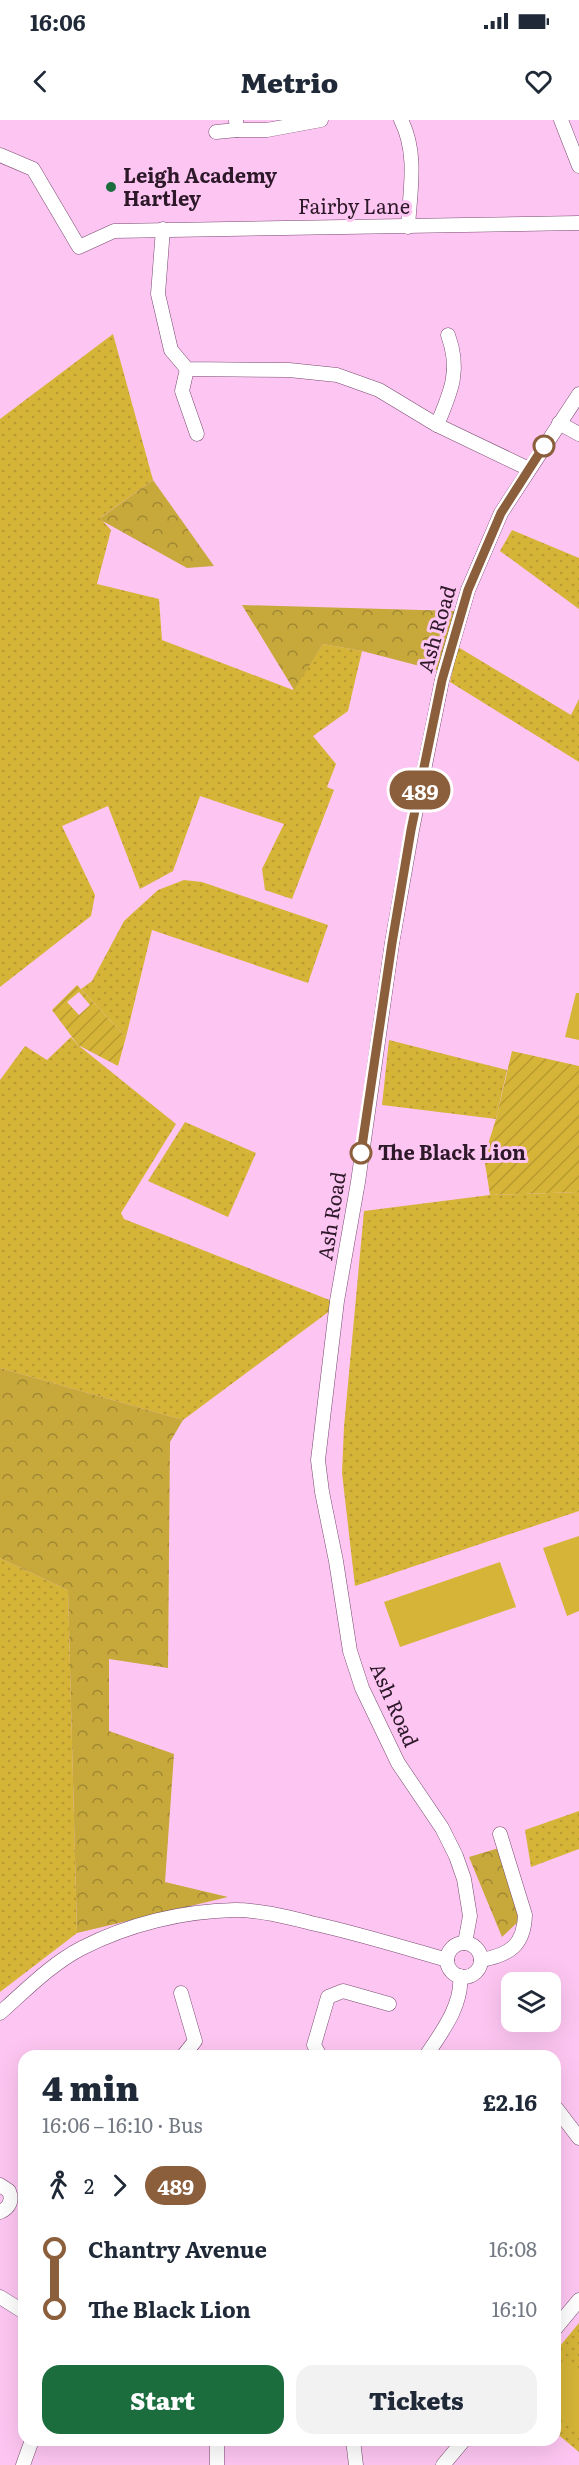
<!DOCTYPE html>
<html lang="en">
<head>
<meta charset="utf-8">
<style>
	:root { --surface:#fff; --page:#f2f2f3; --text:#1f2937; --muted:#747a83; --accent:#1b6d3e }
	body { margin:0; font-family:Literata,serif; background:var(--page); color:var(--text); height:100vh; display:flex; flex-direction:column; font-size:22px; white-space:nowrap }
	* { box-sizing:border-box; margin:0 }
	p { font-size:20px; color:var(--muted) }
	.icon { flex:none; width:33px; height:33px; fill:none; stroke:currentColor; stroke-width:2; stroke-linecap:round; stroke-linejoin:round }
	.map { position:relative; flex:1; overflow:hidden }
	.drawer { position:absolute; left:18px; top:1930px; width:543px; height:396px; display:flex; flex-direction:column; background:var(--surface); border-radius:18px; box-shadow:0 6px 24px #0002 }
	.drawer>* { flex:none }
	.badge { padding:0 12px; border-radius:20px; font-size:21px; line-height:39px }
	.fabs { position:absolute; left:501px; top:1852px; display:grid; gap:12px }
	.fabs a { display:grid; place-items:center; width:60px; height:60px; border-radius:12px; background:var(--surface); box-shadow:0 6px 24px #0002; font-size:30px }
	.map>.badge { position:absolute; translate:-50% -50%; box-shadow:0 0 0 3px #fff }
	.legs { display:flex; align-items:center; gap:9px; height:66px; padding:0 24px; font-size:20px }
	.legs p { margin-inline-start:auto }
	.overview { display:flex; align-items:center; justify-content:space-between; height:102px; padding:0 24px }
	h1 { font-size:33px; font-weight:800; line-height:45px }
	.primary-button { display:flex; gap:12px; margin-top:auto; padding:12px 24px }
	.primary-button a { flex:1; height:69px; border-radius:18px; background:var(--accent); color:#fff; font-size:24px; font-weight:800; line-height:69px; text-align:center }
	.primary-button a+a { background:var(--page); color:var(--text) }
	ul { padding:0 24px; list-style:none }
	li { display:flex; align-items:center; gap:21px; height:60px; font-size:22px }
	li i { display:grid; place-items:center; width:9px; height:100%; margin:0 8px; background:currentColor }
	li i::after { content:''; width:15px; height:15px; margin:-8px; border:4px solid; border-radius:50%; background:var(--surface) }
	li p { margin-inline-start:auto }
	li:first-child i { background:linear-gradient(#0000 50%,currentColor 0) }
	li:last-child i { background:linear-gradient(currentColor 50%,#0000 0) }
	.status { display:flex; justify-content:space-between; align-items:center; height:42px; padding:0 30px; background:var(--surface); direction:ltr }
	.status svg { height:16px; fill:currentColor }
	header { display:flex; justify-content:space-between; align-items:center; height:78px; padding:0 24px; background:var(--surface); font-size:27px; font-weight:800 }
	.map>svg:first-child { display:block }
	.grass { fill:url(#grass-dots) }
	.forest { fill:url(#forest-crowns) }
	.park { fill:#d5b437 }
	.garden { fill:url(#garden-furrows); fill-rule:evenodd }
	.lines { fill:none; stroke-linecap:round; stroke-linejoin:round }
	.minor-casing { stroke:#794a70; stroke-width:15 }
	.minor { stroke:#fff; stroke-width:14 }
	.line-1-casing { stroke:#fff; stroke-width:14 }
	.line-1 { stroke:#8b5e3c; stroke-width:9 }
	.poi-dot { fill:#1b6d3e; stroke:#fdc6f2; stroke-width:2 }
	.stop-1-dot { fill:#fff; stroke:#8b5e3c; stroke-width:3 }
	.labels { text-anchor:middle; stroke-width:6; stroke-linejoin:round; paint-order:stroke }
	.poi-label { font-size:20px; font-weight:bold; fill:#2c1828; stroke:#fdc6f2; text-anchor:start }
	.street-label { font-size:20px; fill:#2c1828; stroke:#fdc6f2 }
	.stop-label { font-size:20px; font-weight:bold; fill:#2c1828; stroke:#fdc6f2; text-anchor:start }
</style>
</head>
<body>
<div class="status"><b>16:06</b><svg viewBox="0 0 49 12"><path d="M0 12V9h3v3zM5 12V6h3v6zM10 12V3h3v9zM15 12V0h3v12zM26 1h20v11H26zM47 4h2v5h-2z"/></svg></div>
<header><svg class="icon" aria-label="back" viewBox="0 0 24 24"><path d="M15 5l-7 7 7 7"/></svg>Metrio<svg class="icon" aria-label="heart" viewBox="0 0 24 24"><path d="M12 20l-8-8c-3-5 5-10 8-4 3-6 11-1 8 4z"/></svg></header>
<div class="map">
<svg width="579" height="2345" viewBox="0 0 579 2345">
	<defs>
		<pattern id="grass-dots" width="8" height="8" patternUnits="userSpaceOnUse" patternTransform="scale(1.5)"><rect width="8" height="8" fill="#d5b437"/><path d="M2 2h.1M6 6h.1" fill="none" stroke="#b79a31" stroke-width="1.8" stroke-linecap="round"/></pattern>
		<pattern id="forest-crowns" width="20" height="18" patternUnits="userSpaceOnUse" patternTransform="scale(1.5)"><rect width="20" height="18" fill="#c6a83b"/><path d="M2 6a3 3 0 1 1 6 0M12 15a3 3 0 1 1 6 0" fill="none" stroke="#a18832"/></pattern>
		<pattern id="garden-furrows" width="10" height="10" patternUnits="userSpaceOnUse" patternTransform="scale(1.5)"><rect width="10" height="10" fill="#d5b437"/><path d="M-1 1l2-2M0 10L10 0M9 11l2-2" fill="none" stroke="#b79a31"/></pattern>
	</defs>
	<rect width="100%" height="100%" fill="#fdc6f2"/>
	<!-- grass -->
	<g class="grass">
		<path d="M113,214L153,360L100,398L111,410L97,464L159,479L162,520L293,570L323,524L362,531L348,591L313,616L336,644L327,667L334,670L292,779L265,770L262,749L284,704L200,676L173,751L140,769L108,686L62,706L95,775L91,796L0,867V299Z"/>
		<path d="M512,410L579,438V489L500,431Z"/>
		<path d="M458,527L571,595L579,579V642L450,562Z"/>
		<path d="M184,760L202,762L328,805L308,863L152,810L126,917L81,869L92,861L124,801L158,770Z"/>
		<path d="M71,917L78,925L176,1004L121,1093L124,1099L332,1181L331,1190L183,1300L0,1248V960L25,926L47,940Z"/>
		<path d="M389,920L507,950L496,999L382,985Z"/>
		<path d="M185,1002L256,1033L228,1097L148,1061Z"/>
		<path d="M579,1072V1391L355,1466L342,1353L344,1307L364,1091L490,1075Z"/>
		<path d="M0,1438L68,1470L77,1813L0,1872Z"/>
		<path d="M579,1691V1729L531,1747L525,1710Z"/>
		<path d="M579,2203V2332L555,2312V2232Z"/>
	</g>
	<!-- forest -->
	<g class="forest">
		<path d="M153,360L214,446L187,448L99,399Z"/>
		<path d="M242,485L456,491L439,551L362,531L323,524L294,570Z"/>
		<path d="M0,1248L183,1300L170,1322L168,1548L109,1539V1611L174,1634L165,1762L228,1777L77,1813L68,1470L0,1438Z"/>
		<path d="M499,1728L519,1801L502,1817L469,1737Z"/>
	</g>
	<!-- park -->
	<g class="park">
		<path d="M576,873H579V920L565,917Z"/>
		<path d="M579,1416V1491L567,1496L543,1428Z"/>
		<path d="M500,1442L516,1487L400,1527L384,1482Z"/>
		<path d="M565,2243L579,2254V2310L555,2290V2255Z"/>
	</g>
	<!-- garden -->
	<g class="garden">
		<path d="M77,865L126,917L118,946L78,925L52,890ZM79,872L90,885L79,895L67,882Z"/>
		<path d="M512,931L579,946V1072L490,1075L484,1037L496,999Z"/>
	</g>
	<g class="lines">
		<!-- minor casing -->
		<g class="minor-casing">
			<g id="minor">
				<path d="M236,0L237,10H267L321,0"/>
				<path d="M401,0C418,33 410,71 408,107"/>
				<path d="M561,0L579,46"/>
				<path d="M216,12L237,10"/>
				<path d="M0,35L33,49L79,127L114,111L579,103"/>
				<path d="M163,109L158,174L171,230L187,249L289,250L337,255L379,270L437,305L529,349"/>
				<path d="M187,249L182,271L197,314"/>
				<path d="M559,303L579,314"/>
				<path d="M437,305C451,272 461,250 448,215"/>
				<path d="M465,1823L470,1796L464,1759L456,1736L442,1708L398,1643L362,1568L350,1531L336,1441L322,1372L318,1340L337,1181L358,1062L392,823L412,710L442,560L468,470L501,393L579,274"/>
				<circle cx="464" cy="1840" r="17"/>
				<path d="M481,1840C510,1835 524,1825 525,1795L500,1714"/>
				<path d="M181,1873L195,1921L183,1936"/>
				<path d="M0,1893C26,1870 51,1844 82,1828C129,1804 183,1791 235,1790C260,1790 287,1797 311,1803C357,1813 402,1827 447,1840"/>
				<path d="M320,1936L314,1925L328,1877L343,1871L389,1884"/>
				<path d="M426,1936C441,1913 463,1885 460,1856"/>
				<path d="M556,1988L579,2018"/>
				<path d="M0,2065L9,2071C13,2081 9,2088 0,2092"/>
				<path d="M0,2177L24,2192"/>
				<path d="M555,2209L579,2180"/>
				<path d="M217,2320V2345"/>
				<path d="M353,2320L356,2345"/>
				<path d="M23,2345L32,2320"/>
				<path d="M443,2345L464,2320"/>
			</g>
		</g>
		<!-- minor -->
		<use href="#minor" class="minor"/>
	</g>
	<g class="lines">
		<!-- line-1 casing -->
		<g class="line-1-casing">
			<path id="line-1" d="M361,1033L392,823L411,710L442,560L468,470L501,393L544,326"/>
		</g>
		<!-- line-1 -->
		<use href="#line-1" class="line-1"/>
	</g>
	<!-- markers -->
	<circle class="poi-dot" cx="111" cy="67" r="6"/>
	<g class="stop-1-dot">
		<circle cx="544" cy="326" r="10"/>
		<circle cx="361" cy="1033" r="10"/>
	</g>
	<g class="labels">
		<!-- poi labels -->
		<g class="poi-label">
			<text x="123" y="63">Leigh Academy<tspan x="123" dy="23">Hartley</tspan></text>
		</g>
		<!-- street labels -->
		<g class="street-label">
			<text x="354" y="94">Fairby Lane</text>
			<text transform="translate(437 509) rotate(-74)" y="7">Ash Road</text>
			<text transform="translate(332 1096) rotate(-81)" y="7">Ash Road</text>
			<text transform="translate(394 1585) rotate(66)" y="7">Ash Road</text>
		</g>
		<!-- stop labels -->
		<g class="stop-label">
			<text x="378" y="1040">The Black Lion</text>
		</g>
	</g>
</svg>
<div class="fabs">
<a><svg class="icon" aria-label="layers" viewBox="0 0 24 24"><path d="M12 4l9 5-9 5-9-5zM3 14l9 5 9-5"/></svg></a>
</div>
<b class="badge" style="left:420px;top:670px;background:#8b5e3c;color:#fff">489</b>
<section class="drawer">
<div class="overview"><div><h1>4 min</h1><p>16:06 – 16:10 · Bus</p></div><b>£2.16</b></div>
<div class="legs"><svg class="icon" aria-label="walk" viewBox="0 0 24 24"><circle cx="13" cy="4" r="2"/><path d="M13 8l-2 6 4 7M11 14l-3 7M7 12l3-4h3l4 4"/></svg>2<svg class="icon" aria-label="forward" viewBox="0 0 24 24"><path d="M9 5l7 7-7 7"/></svg><b class="badge" style="background:#8b5e3c;color:#fff">489</b></div>
<ul>
<li><i style="color:#8b5e3c"></i><b>Chantry Avenue</b><p>16:08</p></li>
<li><i style="color:#8b5e3c"></i><b>The Black Lion</b><p>16:10</p></li>
</ul>
<div class="primary-button"><a>Start</a><a>Tickets</a></div>
</section>
</div>
</body>
</html>
